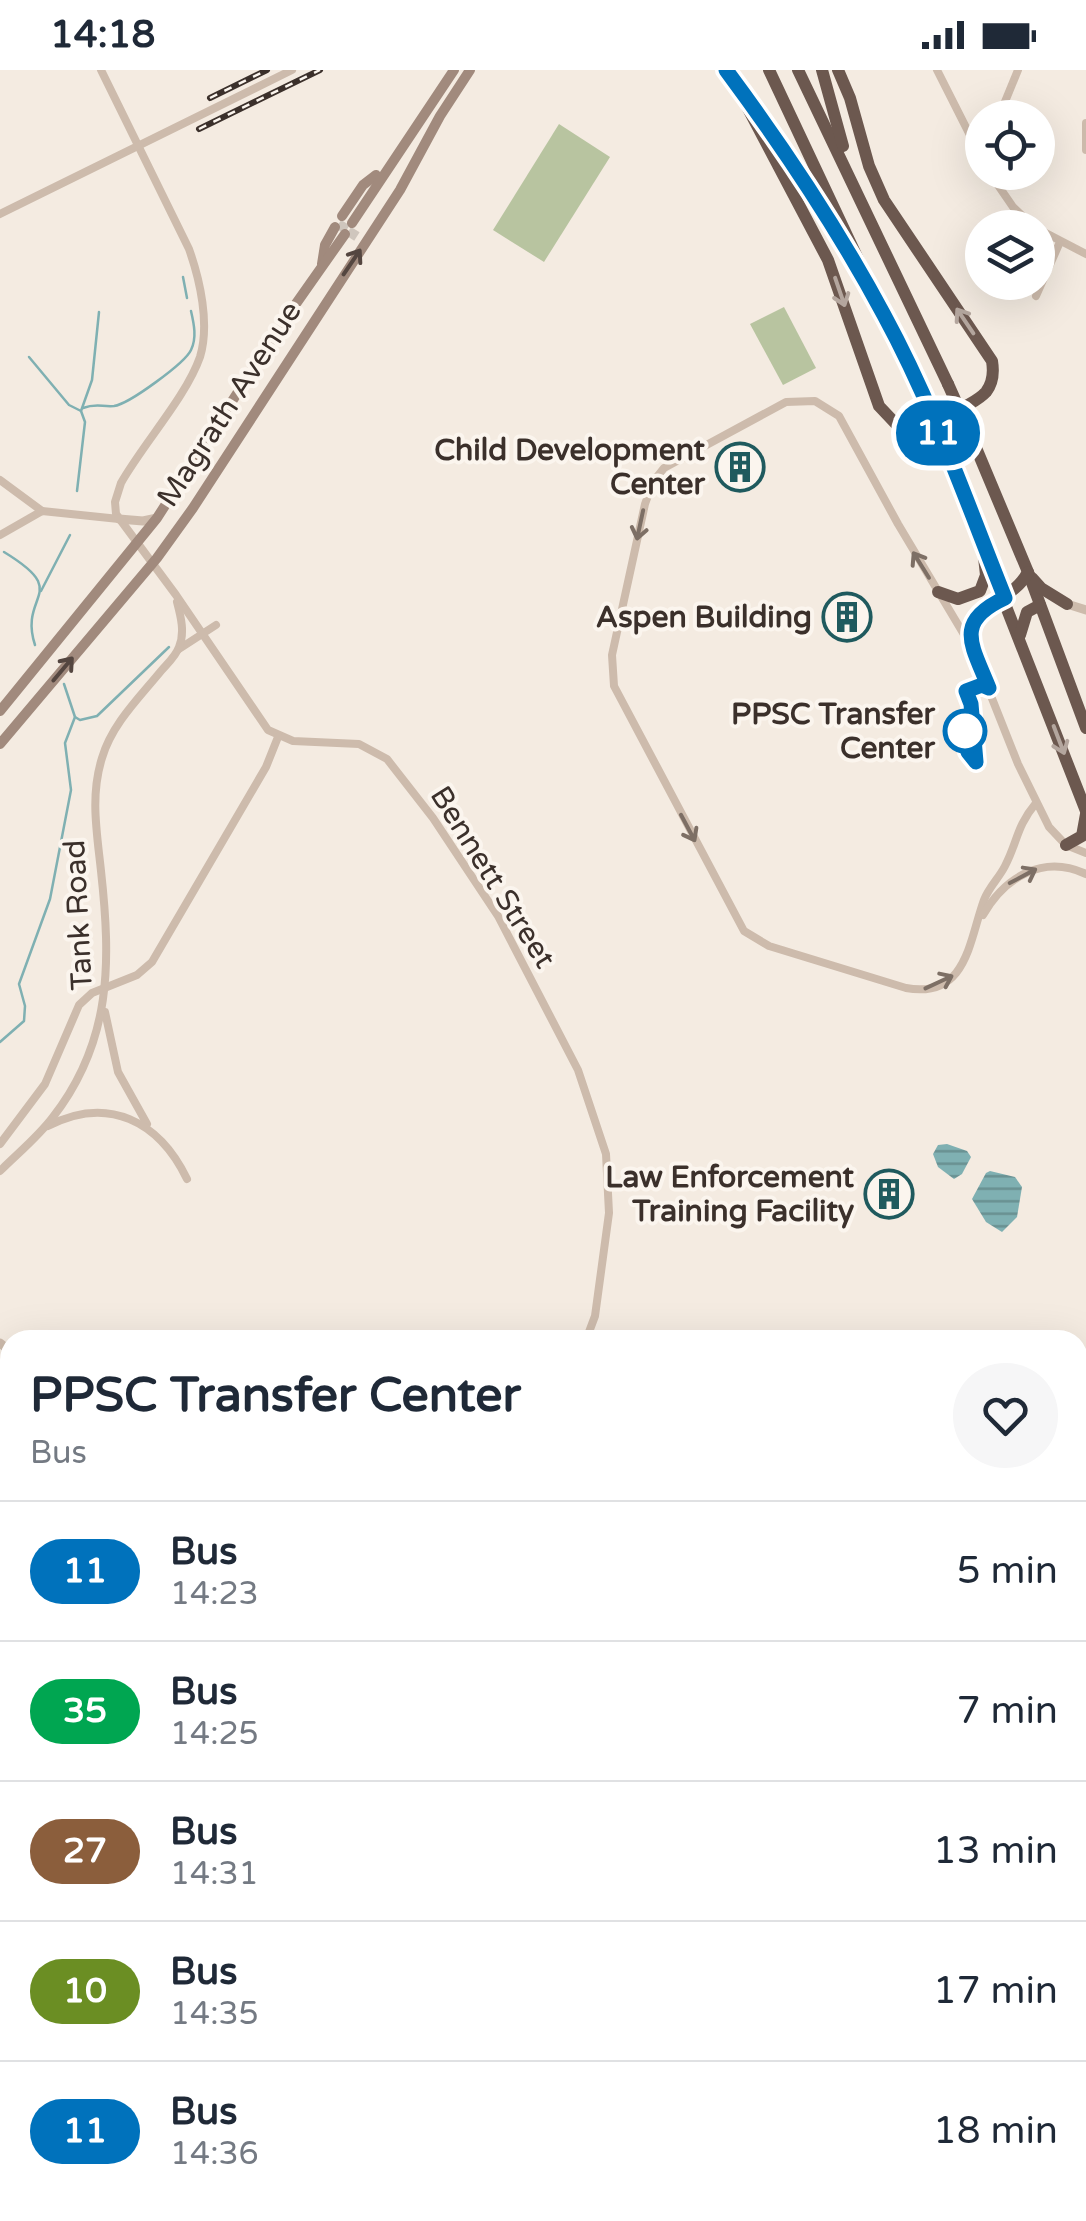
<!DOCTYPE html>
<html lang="en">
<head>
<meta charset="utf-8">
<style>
	:root { --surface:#fff; --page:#f6f6f7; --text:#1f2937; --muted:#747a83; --line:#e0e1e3 }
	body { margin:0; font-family:"Varela Round",sans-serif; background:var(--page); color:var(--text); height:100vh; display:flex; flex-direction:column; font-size:38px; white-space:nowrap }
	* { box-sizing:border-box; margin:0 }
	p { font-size:32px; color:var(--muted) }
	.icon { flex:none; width:55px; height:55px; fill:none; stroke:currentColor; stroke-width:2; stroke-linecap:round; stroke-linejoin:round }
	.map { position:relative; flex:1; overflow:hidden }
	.side { position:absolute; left:0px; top:1260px; width:1088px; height:892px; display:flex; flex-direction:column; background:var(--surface); border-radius:30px 30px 0 0; box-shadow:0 10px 40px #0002 }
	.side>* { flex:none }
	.badge { padding:0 20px; border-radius:32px; font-size:35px; line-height:65px }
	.buttons { position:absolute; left:965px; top:30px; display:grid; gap:20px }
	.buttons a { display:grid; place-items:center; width:90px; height:90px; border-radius:50%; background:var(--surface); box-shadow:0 10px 40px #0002; font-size:50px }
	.map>.badge { position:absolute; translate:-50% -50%; box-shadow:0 0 0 5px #fff }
	.round { display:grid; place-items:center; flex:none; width:105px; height:105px; border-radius:52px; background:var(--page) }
	.overview { display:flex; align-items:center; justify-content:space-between; height:170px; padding:0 30px }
	h1 { font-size:48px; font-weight:700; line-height:75px }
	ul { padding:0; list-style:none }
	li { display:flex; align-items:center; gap:30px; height:140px; padding:0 30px; border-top:2px solid var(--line) }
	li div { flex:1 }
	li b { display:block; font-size:38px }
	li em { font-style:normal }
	li .badge { min-width:110px; font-weight:700; text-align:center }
	.status { display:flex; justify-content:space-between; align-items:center; height:70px; padding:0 50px; background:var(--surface); direction:ltr }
	.status svg { height:28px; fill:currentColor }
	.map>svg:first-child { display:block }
	.garden { fill:#b8c4a0 }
	.water { fill:url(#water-rules) }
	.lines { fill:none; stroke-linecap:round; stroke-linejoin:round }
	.stream { stroke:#7fb0b2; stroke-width:2.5 }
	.secondary-tunnel { stroke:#cfc6bd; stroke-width:10; stroke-dasharray:10 5; stroke-linecap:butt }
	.minor { stroke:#cdbbac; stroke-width:8 }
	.tertiary { stroke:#cdbbac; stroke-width:9 }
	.secondary { stroke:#a18a7d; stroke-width:10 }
	.trunk { stroke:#6c584f; stroke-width:12 }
	.motorway { stroke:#5c4a42; stroke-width:14 }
	.rail-casing { stroke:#3b302b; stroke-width:6 }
	.rail { stroke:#fbf5ee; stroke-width:2.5; stroke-dasharray:8; stroke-linecap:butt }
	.trunk-bridge { stroke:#6c584f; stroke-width:12 }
	.oneway { stroke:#544640 }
	.oneway2 { stroke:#b4a69e }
	.oneway3 { stroke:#7d6f65 }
	.line-casing { stroke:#fff; stroke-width:22 }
	.line { stroke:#0072bc; stroke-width:15 }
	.stop-dot { fill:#fff; stroke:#0072bc; stroke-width:5 }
	.labels { text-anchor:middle; stroke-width:8; stroke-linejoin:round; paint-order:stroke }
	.street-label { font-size:30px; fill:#3b302b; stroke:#fbf5ee }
	.poi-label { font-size:30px; font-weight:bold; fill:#3b302b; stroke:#fbf5ee; text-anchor:end }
	.stop-label { font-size:30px; font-weight:bold; fill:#3b302b; stroke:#fbf5ee; text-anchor:end }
</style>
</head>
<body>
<div class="status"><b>14:18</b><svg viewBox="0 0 49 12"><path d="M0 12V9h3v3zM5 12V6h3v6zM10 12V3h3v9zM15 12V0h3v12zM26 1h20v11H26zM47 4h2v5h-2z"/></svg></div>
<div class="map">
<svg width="1086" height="2151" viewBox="0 0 1086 2151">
	<defs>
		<pattern id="water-rules" width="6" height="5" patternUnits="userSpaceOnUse" patternTransform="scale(2.5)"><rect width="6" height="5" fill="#7fb0b2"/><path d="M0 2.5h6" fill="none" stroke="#699091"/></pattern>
	</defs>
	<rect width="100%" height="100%" fill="#f4ebe1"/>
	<!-- garden -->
	<g class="garden">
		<path d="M559,54L610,87L544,192L493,160Z"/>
		<path d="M784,237L816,298L783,315L750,254Z"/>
	</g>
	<!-- water -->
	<g class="water">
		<path d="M947,1074L967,1081L971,1087L962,1104L954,1109L938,1097L933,1084L938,1075Z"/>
		<path d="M990,1101L1015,1107L1022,1117L1017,1147L1002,1162L986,1152L972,1129L986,1103Z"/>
	</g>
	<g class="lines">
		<!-- stream -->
		<g class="stream">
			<path d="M183,207L187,228"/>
			<path d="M29,287L69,335L81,341"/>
			<path d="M83,338C96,333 102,337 114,336C129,334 185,293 191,280C197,268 194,254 191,241"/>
			<path d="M77,421L85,352L81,341L92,310L99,242"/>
			<path d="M4,482C73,524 18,523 35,575"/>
			<path d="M41,521L70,465"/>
			<path d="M75,647L80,650L97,646L169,577"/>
			<path d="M0,972L24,951L25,936L19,914L50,829L71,720L65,673L75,647L64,614"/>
			<path d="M0,2061L10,2052"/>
			<path d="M0,2084L10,2103"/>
			<path d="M15,2142L16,2151"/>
		</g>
		<!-- secondary-tunnel -->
		<g class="secondary-tunnel">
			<path d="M340,161L347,150"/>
			<path d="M350,168L357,157"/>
		</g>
		<!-- minor -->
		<g class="minor">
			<path d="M101,0L189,179C200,210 210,254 200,287C186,327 143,374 121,413L115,432L116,444L176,525L268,660L293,671L359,674L387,689L433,748L498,846L578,1000L606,1084L609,1143L595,1246L586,1270"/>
			<path d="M937,0L982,89"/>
			<path d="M994,48L1002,39L1018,0"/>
			<path d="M1086,53V80"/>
			<path d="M969,62L982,54"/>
			<path d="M989,102L1013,137L1035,158"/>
			<path d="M0,144L292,0"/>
			<path d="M1038,159L1086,184"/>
			<path d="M1036,226L1060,172"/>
			<path d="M0,410L42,441"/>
			<path d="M0,465L42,441L119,449"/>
			<path d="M179,579L216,555"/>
			<path d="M1036,733C1016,757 1018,771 1005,796C999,808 989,817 984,830C969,871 967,929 906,918L769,876L744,861L614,616L612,585L645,434L653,412L664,398L786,332L815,331L839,346L898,454L972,578L1018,694L1049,757L1066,775L1086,783"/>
			<path d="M983,845C1005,807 1043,784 1086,804"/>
			<path d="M105,942L118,1002L147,1054"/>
			<path d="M48,1056C108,1025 159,1051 187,1109"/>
			<path d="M0,1074L45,1014L79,935L92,923L137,905L152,892L266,697L278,667"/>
			<path d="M0,1101C18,1083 38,1067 53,1047C112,971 111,892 101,801C97,763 90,726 102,688C112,654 139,628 161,601C167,594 176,586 179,577C185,563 181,547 177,532"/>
			<path d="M0,1987L10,1991"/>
			<path d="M505,2142L511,2151"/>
		</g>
		<!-- tertiary -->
		<g class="tertiary">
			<path d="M119,449L143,451L157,448"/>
			<path d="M1067,534L1086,540"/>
			<path d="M0,1273L10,1281"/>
			<path d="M0,1748L10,1747"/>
		</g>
		<!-- secondary -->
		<g class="secondary">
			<path d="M342,146L363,115L376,105"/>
			<path d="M352,153L454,0"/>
			<path d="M322,194L325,175L335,157"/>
			<path d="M0,641L157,448L281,255L345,164"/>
			<path d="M0,674L157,488L193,438L400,120L440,46L470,0"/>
		</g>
		<!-- trunk -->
		<g class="trunk">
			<path d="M769,0L922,325"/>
			<path d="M798,0L948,314"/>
			<path d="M822,0L843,76"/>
			<path d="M733,10L828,190L879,336L896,354C916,359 972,337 986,322C993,313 994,303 992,291L884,130L869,96L850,28L838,0"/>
			<path d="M763,50L841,171"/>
			<path d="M969,361L1028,502L1086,658"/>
			<path d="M942,373L1086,741"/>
			<path d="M1032,508L1041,518L1067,534"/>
			<path d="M938,522L958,529L980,521L986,505L984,487"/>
			<path d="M1020,565L1027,542L1040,535"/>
			<path d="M972,578L974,548C991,528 1015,527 1028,502"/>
			<path d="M1066,775L1082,766L1086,744"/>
		</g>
		<!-- motorway -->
		<g class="motorway">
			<path d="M1078,2127L1086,2098"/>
			<path d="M1070,2151L1073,2142"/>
		</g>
		<!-- rail casing -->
		<g class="rail-casing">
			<g id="rail">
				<path d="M210,28L267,0"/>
				<path d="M199,59L320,0"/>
			</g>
		</g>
		<!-- rail -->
		<use href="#rail" class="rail"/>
		<!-- trunk-bridge -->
		<g class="trunk-bridge">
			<path d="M948,314L969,361"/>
			<path d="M922,325L942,373"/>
		</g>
	</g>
	<!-- one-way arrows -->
	<defs><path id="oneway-shaft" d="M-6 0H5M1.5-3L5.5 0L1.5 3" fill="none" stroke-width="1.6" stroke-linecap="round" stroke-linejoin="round" transform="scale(2.5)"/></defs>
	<g class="oneway">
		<use href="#oneway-shaft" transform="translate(352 192) rotate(-56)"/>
		<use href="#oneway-shaft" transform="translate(63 599) rotate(-50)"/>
	</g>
	<g class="oneway2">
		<use href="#oneway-shaft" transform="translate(840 222) rotate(71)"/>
		<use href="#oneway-shaft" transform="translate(965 251) rotate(-124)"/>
		<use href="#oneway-shaft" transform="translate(1059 670) rotate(69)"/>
	</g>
	<g class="oneway3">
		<use href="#oneway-shaft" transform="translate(640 455) rotate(102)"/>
		<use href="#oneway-shaft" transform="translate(921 495) rotate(-122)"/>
		<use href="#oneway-shaft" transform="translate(688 758) rotate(62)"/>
		<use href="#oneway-shaft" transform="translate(1023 806) rotate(-28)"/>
		<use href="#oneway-shaft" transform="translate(939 912) rotate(-25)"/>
	</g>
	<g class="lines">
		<!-- line casing -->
		<g class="line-casing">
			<path id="line" d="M726,0C784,78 838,159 884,245C933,335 967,433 1005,528C953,552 972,575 989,618L982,615L966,621L971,634L976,692L968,682L965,660"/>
		</g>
		<!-- line -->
		<use href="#line" class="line"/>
	</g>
	<!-- icons -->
	<defs>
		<g id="building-ring" transform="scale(2.5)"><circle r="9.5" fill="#fbf5ee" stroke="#1f5a5e" stroke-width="1.5"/><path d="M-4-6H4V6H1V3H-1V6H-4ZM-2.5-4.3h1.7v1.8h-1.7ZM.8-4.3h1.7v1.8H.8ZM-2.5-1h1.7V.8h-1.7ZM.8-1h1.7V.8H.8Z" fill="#1f5a5e"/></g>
	</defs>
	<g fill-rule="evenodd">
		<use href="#building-ring" x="740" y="397"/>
		<use href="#building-ring" x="847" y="547"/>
		<use href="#building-ring" x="889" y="1124"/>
	</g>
	<!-- markers -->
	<circle class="stop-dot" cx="965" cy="661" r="20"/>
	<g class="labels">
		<!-- street labels -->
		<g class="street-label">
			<text transform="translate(229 334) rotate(-57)" y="10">Magrath Avenue</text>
			<text transform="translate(493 807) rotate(58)" y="10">Bennett Street</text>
			<text transform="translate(78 845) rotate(-93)" y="10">Tank Road</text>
		</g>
		<!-- poi labels -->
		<g class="poi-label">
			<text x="705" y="390">Child Development<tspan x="705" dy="34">Center</tspan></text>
			<text x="812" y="557">Aspen Building</text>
			<text x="854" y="1117">Law Enforcement<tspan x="854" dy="34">Training Facility</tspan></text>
		</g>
		<!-- stop labels -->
		<g class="stop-label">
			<text x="935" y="654">PPSC Transfer<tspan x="935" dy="34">Center</tspan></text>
		</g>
	</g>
</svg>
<div class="buttons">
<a><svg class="icon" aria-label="locate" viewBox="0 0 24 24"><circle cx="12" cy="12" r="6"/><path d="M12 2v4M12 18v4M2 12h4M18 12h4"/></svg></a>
<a><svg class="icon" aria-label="layers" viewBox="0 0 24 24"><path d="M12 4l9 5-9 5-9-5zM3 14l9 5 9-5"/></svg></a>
</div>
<b class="badge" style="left:938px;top:363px;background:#0072bc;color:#fff">11</b>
<section class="side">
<div class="overview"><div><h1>PPSC Transfer Center</h1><p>Bus</p></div><a class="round"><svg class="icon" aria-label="heart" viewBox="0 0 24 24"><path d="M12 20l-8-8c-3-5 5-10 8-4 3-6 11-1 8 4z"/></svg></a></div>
<ul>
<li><span class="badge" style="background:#0072bc;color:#fff">11</span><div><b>Bus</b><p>14:23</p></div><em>5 min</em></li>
<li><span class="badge" style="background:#00a651;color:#fff">35</span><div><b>Bus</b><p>14:25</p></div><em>7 min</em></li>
<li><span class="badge" style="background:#8b5e3c;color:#fff">27</span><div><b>Bus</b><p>14:31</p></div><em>13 min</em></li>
<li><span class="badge" style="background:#6b8e23;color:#fff">10</span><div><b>Bus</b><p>14:35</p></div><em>17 min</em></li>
<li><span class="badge" style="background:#0072bc;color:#fff">11</span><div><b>Bus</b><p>14:36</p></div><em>18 min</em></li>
</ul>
</section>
</div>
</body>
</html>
